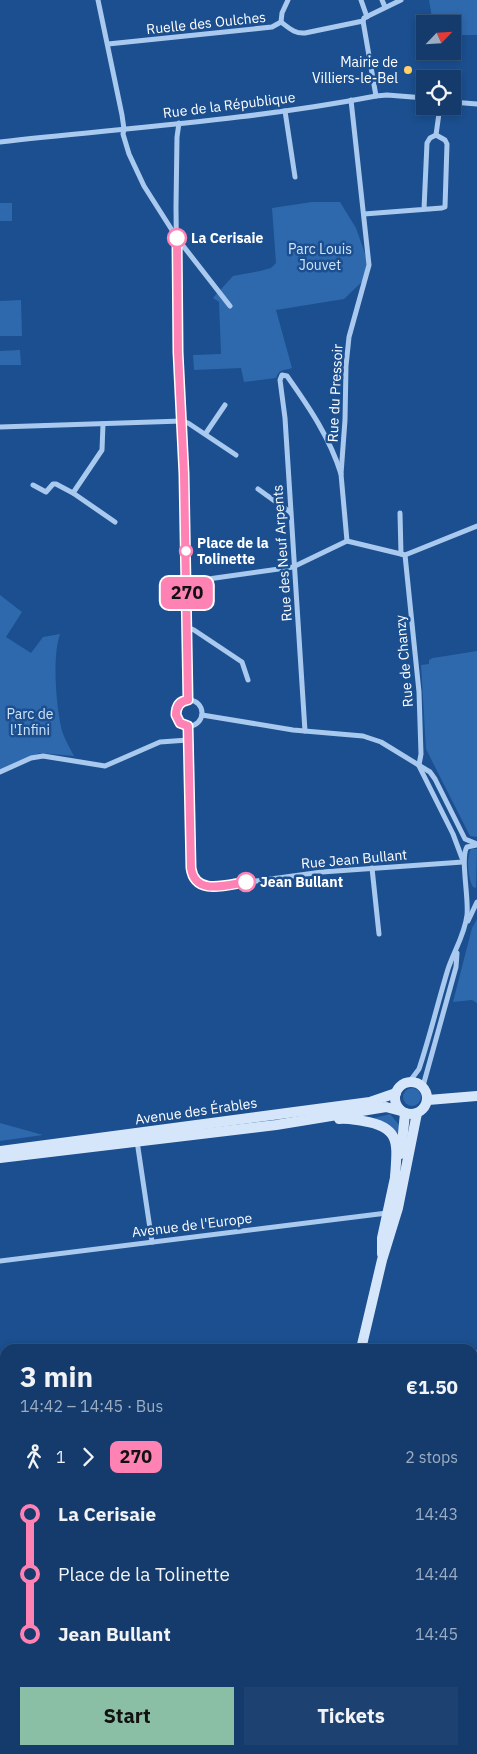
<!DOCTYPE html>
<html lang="en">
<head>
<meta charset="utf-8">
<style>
  :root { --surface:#143b6b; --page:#1d4271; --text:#f1f3f6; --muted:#9dadc1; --line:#33557e; --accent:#8abfa5 }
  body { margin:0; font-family:"IBM Plex Sans",sans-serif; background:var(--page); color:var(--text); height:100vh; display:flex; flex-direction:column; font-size:19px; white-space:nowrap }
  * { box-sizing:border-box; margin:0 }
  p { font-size:16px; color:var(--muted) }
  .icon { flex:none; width:28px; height:28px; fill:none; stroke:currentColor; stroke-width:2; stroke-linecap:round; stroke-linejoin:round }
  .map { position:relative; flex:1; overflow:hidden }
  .sheet { position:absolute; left:0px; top:1344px; width:478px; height:411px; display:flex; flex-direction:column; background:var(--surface); border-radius:15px 15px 0 0; box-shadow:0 2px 8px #0003,0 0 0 1px var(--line) }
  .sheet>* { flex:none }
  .badge { padding:0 10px; border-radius:8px; font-size:18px; line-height:32px }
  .needle { width:32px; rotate:65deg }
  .tools { position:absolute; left:416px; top:15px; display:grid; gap:10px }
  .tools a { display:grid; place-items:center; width:45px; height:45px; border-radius:0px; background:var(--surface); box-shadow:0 2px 8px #0003,0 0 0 1px var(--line); font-size:25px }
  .map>.badge { position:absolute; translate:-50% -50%; box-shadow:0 0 0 2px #fff }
  .legs { display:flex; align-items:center; gap:8px; height:55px; padding:0 20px; font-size:16px }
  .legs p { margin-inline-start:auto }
  .overview { display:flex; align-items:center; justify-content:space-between; height:85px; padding:0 20px }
  h1 { font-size:28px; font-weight:800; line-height:38px }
  .action { display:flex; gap:10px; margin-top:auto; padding:10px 20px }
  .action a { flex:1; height:58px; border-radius:0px; background:var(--accent); color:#111; font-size:20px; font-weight:800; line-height:58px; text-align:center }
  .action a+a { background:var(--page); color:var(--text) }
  ul { padding:0 20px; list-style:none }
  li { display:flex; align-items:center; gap:18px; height:60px; font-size:19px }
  li i { display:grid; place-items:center; width:8px; height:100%; margin:0 6px; background:currentColor }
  li i::after { content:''; width:12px; height:12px; margin:-6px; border:4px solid; border-radius:50%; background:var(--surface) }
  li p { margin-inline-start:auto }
  li:first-child i { background:linear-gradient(#0000 50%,currentColor 0) }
  li:last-child i { background:linear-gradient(currentColor 50%,#0000 0) }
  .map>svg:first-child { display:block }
  .green { fill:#2e69ad }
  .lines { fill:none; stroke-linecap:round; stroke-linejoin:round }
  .street { stroke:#a9c9ee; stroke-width:5 }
  .secondary { stroke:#d6e6fa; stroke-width:10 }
  .line-1-casing { stroke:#fff; stroke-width:11 }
  .line-1 { stroke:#ff82b4; stroke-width:8 }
  .poi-dot { fill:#ffd166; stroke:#1b4f8f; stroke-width:2 }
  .stop-1-dot { fill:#fff; stroke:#ff82b4; stroke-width:2.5 }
  .labels { text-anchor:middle; stroke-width:5; stroke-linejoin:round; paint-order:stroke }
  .street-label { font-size:14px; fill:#fff; stroke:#1b4f8f }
  .poi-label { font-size:14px; fill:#fff; stroke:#1b4f8f; text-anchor:end }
  .stop-label { font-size:14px; font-weight:bold; fill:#fff; stroke:#1b4f8f; text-anchor:start }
  .park-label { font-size:14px; fill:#cfe3fa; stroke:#1b4f8f }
</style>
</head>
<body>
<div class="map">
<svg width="477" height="1754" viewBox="0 0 477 1754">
  <rect width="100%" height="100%" fill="#1b4f8f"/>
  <!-- green -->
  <g class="green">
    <path d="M429 0H477V35H453L452 24H433Z"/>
    <path d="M312 202H340L356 228 369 265 367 277 344 299 276 310 292 368C284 371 280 368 276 378L244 382 241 368 194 370 193 355 221 354 219 302 213 298 233 276 260 271 271 268 276 263 272 208Z"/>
    <rect x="0" y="203" width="12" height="18"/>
    <path d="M21 300 22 336H0V301Z"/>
    <path d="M20 350 21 365H0V351Z"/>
    <path d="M0 595 22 612 6 637 31 653 43 637 60 634C52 657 56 707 62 731 65 740 70 748 74 756L40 753 25 758 0 770Z"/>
    <path d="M477 651V837L470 836 426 749 421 665 429 664V660L433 658Z"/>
    <path d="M471 849H477L476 888 473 887C468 879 466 858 471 849Z"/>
    <path d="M477 919V1003L472 1000 453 1002 472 928Z"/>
    <circle cx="412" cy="1097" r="9"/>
    <path d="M390 1114 400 1126V1140C394 1128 387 1122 374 1118Z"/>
    <path d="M0 1123 43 1135 0 1141Z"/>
    <path d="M0 1456 5 1458V1528H0Z"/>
  </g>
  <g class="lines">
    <!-- street -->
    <g class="street">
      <path d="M98 0 122 115 124 129 123 134 129 154 144 186 177 238 230 306"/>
      <path d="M361 0 367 17"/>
      <path d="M382 0 385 7"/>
      <path d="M363 21 376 96"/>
      <path d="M281 22C289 28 295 34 305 33L363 21 364 18 401 0"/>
      <path d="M108 44 272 27 281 22 282 13 288 0"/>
      <path d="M452 102 477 104"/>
      <path d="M285 111 295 177"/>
      <path d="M179 123 177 137 176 207 177 304 187 585 188 699"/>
      <path d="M436 135 440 106"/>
      <path d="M0 142C125 128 252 120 376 96L387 95 425 98"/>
      <path d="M364 214 442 208 445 207 447 144 445 140 436 135 430 138 427 143 424 209"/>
      <path d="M103 424 102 450 73 493 115 522"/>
      <path d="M0 427 182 421 188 423 236 455"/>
      <path d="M206 433 225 405"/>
      <path d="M33 485 46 492 53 484H56L73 493"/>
      <path d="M258 489 290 512"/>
      <path d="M400 513 401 554"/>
      <path d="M347 541 341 474 345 420 346 366 349 337 369 265 351 100"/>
      <path d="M405 555 419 692 421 754 419 765"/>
      <path d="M187 581H194L293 567 347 541 405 555 477 526"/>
      <path d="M187 627 194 630 242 662 248 680"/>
      <circle cx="189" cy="713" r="13"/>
      <path d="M202 715 293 730 363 736 381 742 430 772 435 779 465 839 477 844"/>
      <path d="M188 726 191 868C193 881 200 887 213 887L322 872 463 862"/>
      <path d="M305 731 285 418 280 380 282 375 287 376C309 407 330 438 341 474"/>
      <path d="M419 766 453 834 462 858"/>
      <path d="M0 772 31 758 43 756 105 766 160 742 188 740"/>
      <path d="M372 868 379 934"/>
      <path d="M468 921 477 902"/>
      <path d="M410 1081 419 1069C430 1036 438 1002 448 969 454 951 465 934 467 915 469 898 460 857 467 847L477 845"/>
      <path d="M423 1086 456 967 457 953"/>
      <path d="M137 1141 152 1242"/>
      <path d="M0 1261 387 1213"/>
      <path d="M472 1354 477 1353"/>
      <path d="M472 1650H477"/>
      <path d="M472 1734H477"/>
    </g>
    <!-- secondary -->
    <g class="secondary">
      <circle cx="411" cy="1098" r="16"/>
      <path d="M428 1100 477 1096"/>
      <path d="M339 1119C347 1118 355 1120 363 1121 402 1127 397 1145 395 1178"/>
      <path d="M0 1151 370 1102 396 1093"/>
      <path d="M401 1154 405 1113"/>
      <path d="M0 1158 276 1125 386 1107 401 1111"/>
      <path d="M382 1254V1238L396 1173"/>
      <path d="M361 1349 382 1260 398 1208 417 1113"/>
      <path d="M375 1750V1754"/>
    </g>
  </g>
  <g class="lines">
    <!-- line-1 casing -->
    <g class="line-1-casing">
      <path id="line-1" d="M177 238 178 352 184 474 188 700C180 701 176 706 176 715L180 723 188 726 191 868C195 896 226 885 246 882"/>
    </g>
    <!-- line-1 -->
    <use href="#line-1" class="line-1"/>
  </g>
  <!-- markers -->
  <circle class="poi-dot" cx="408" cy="70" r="5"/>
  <g class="stop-1-dot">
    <circle cx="177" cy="238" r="9"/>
    <circle cx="186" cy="551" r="6"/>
    <circle cx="246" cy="882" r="9"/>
  </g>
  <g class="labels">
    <!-- street labels -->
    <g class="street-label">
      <text transform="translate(206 23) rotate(-6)" y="5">Ruelle des Oulches</text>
      <text transform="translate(229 105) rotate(-7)" y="5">Rue de la République</text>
      <text transform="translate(335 393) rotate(-87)" y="5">Rue du Pressoir</text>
      <text transform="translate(282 553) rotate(-94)" y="5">Rue des Neuf Arpents</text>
      <text transform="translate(404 661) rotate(-95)" y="5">Rue de Chanzy</text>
      <text transform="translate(354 859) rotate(-5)" y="5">Rue Jean Bullant</text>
      <text transform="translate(196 1111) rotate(-8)" y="5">Avenue des Érables</text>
      <text transform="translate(192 1225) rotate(-7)" y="5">Avenue de l'Europe</text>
    </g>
    <!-- poi labels -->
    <g class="poi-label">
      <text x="398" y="67">Mairie de<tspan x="398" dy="16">Villiers-le-Bel</tspan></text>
    </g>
    <!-- stop labels -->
    <g class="stop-label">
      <text x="191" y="243">La Cerisaie</text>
      <text x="197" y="548">Place de la<tspan x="197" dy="16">Tolinette</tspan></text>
      <text x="260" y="887">Jean Bullant</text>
    </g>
    <!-- park labels -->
    <g class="park-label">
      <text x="320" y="254">Parc Louis<tspan x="320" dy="16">Jouvet</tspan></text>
      <text x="30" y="719">Parc de<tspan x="30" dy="16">l'Infini</tspan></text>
    </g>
  </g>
</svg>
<div class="tools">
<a><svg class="needle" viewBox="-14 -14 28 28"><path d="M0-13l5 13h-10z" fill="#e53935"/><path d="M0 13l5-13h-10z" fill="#9dadc1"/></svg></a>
<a><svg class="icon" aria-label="locate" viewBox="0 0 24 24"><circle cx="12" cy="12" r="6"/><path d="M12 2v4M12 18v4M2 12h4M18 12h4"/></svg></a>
</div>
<b class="badge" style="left:187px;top:593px;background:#ff82b4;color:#111">270</b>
<section class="sheet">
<div class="overview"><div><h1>3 min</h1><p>14:42 – 14:45 · Bus</p></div><b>€1.50</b></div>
<div class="legs"><svg class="icon" aria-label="walk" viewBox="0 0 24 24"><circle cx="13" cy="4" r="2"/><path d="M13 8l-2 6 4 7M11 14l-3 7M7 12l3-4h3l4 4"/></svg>1<svg class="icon" aria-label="forward" viewBox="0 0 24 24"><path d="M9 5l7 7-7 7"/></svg><b class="badge" style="background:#ff82b4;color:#111">270</b><p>2 stops</p></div>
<ul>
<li><i style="color:#ff82b4"></i><b>La Cerisaie</b><p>14:43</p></li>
<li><i style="color:#ff82b4"></i><span>Place de la Tolinette</span><p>14:44</p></li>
<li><i style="color:#ff82b4"></i><b>Jean Bullant</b><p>14:45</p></li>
</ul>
<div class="action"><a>Start</a><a>Tickets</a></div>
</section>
</div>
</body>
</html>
